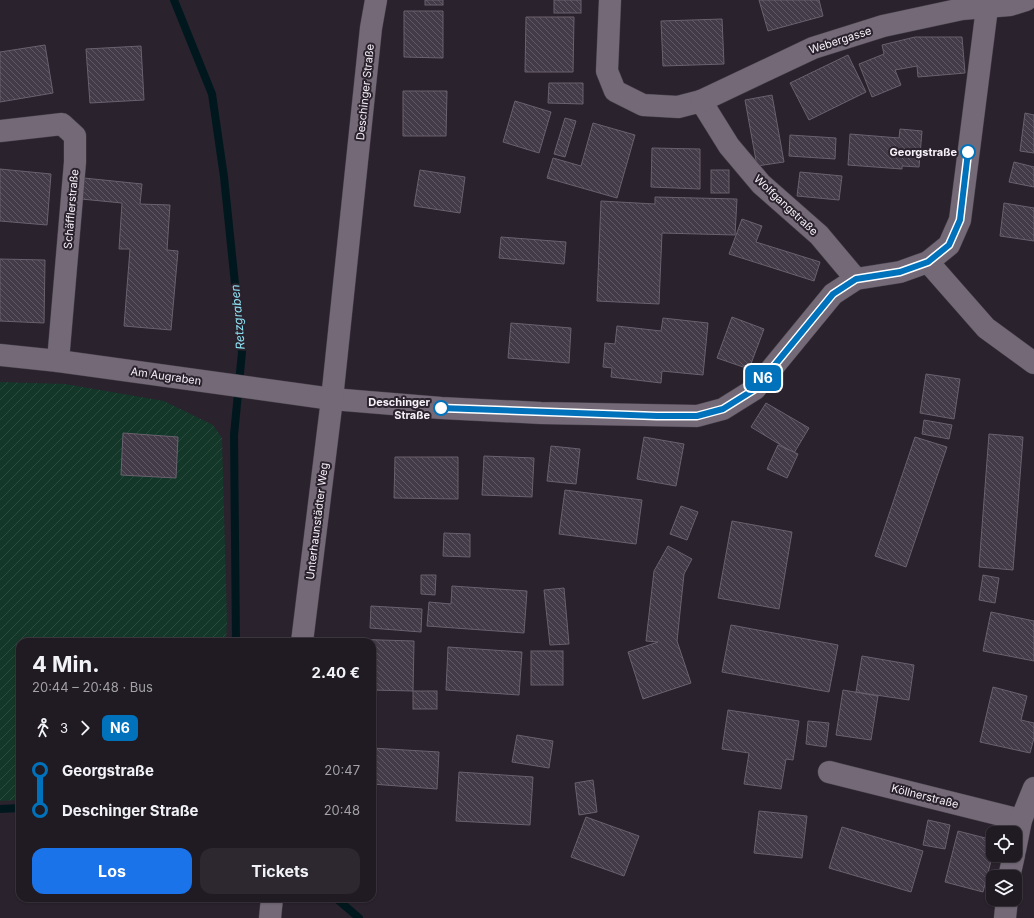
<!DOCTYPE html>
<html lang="de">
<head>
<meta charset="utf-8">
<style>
  :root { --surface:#201a22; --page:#2d272f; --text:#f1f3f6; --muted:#a2a1a5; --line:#3d3840; --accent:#1a73e8 }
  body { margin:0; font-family:Inter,sans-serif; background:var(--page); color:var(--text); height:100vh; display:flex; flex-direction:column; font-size:15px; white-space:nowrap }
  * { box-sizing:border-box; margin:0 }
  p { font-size:13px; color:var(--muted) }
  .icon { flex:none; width:22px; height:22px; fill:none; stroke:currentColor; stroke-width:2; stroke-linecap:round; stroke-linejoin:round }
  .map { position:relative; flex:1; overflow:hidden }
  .sheet { position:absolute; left:16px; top:638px; width:360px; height:264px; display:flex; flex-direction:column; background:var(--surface); border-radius:12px; box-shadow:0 1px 3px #0004,0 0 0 1px var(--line) }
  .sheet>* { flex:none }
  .badge { padding:0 8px; border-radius:6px; font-size:14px; line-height:26px }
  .tools { position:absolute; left:986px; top:826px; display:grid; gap:8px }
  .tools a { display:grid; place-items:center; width:36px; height:36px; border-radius:8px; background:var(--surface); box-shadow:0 1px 3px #0004,0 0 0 1px var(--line); font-size:20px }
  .map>.badge { position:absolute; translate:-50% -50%; box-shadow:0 0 0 2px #fff }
  .legs { display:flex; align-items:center; gap:6px; height:44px; padding:0 16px; font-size:13px }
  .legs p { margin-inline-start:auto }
  .overview { display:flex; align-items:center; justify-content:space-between; height:68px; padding:0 16px }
  h1 { font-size:22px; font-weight:700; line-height:30px }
  .primary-button { display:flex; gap:8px; margin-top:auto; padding:8px 16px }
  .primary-button a { flex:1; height:46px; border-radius:12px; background:var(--accent); color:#fff; font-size:16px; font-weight:700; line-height:46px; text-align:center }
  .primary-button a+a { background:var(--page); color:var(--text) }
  ul { padding:0 16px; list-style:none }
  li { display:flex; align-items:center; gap:14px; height:40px; font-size:15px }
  li i { display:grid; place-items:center; width:6px; height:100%; margin:0 5px; background:currentColor }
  li i::after { content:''; width:10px; height:10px; margin:-5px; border:3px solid; border-radius:50%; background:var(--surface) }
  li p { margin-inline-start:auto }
  li:first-child i { background:linear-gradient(#0000 50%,currentColor 0) }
  li:last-child i { background:linear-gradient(currentColor 50%,#0000 0) }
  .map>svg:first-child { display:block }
  .garden { fill:url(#garden-furrows) }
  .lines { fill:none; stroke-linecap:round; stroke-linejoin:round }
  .stream { stroke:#00181d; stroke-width:8 }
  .building { fill:url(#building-back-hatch); stroke:#6a616f }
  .minor-casing { stroke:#443e47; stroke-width:23 }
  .minor { stroke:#736977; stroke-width:22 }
  .line-1-casing { stroke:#fff; stroke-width:9 }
  .line-1 { stroke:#0072bc; stroke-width:6 }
  .stop-1-dot { fill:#fff; stroke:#0072bc; stroke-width:2 }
  .labels { text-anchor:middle; stroke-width:4; stroke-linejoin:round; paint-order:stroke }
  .street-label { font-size:11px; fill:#f7f1f9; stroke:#2a222d }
  .stop-label { font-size:11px; font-weight:bold; fill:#f7f1f9; stroke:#2a222d; text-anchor:end }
  .water-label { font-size:12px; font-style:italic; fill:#8de1f3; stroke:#2a222d }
</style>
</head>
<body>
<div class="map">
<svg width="1034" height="918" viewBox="0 0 1034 918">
  <defs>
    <pattern id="garden-furrows" width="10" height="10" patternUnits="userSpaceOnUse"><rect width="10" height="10" fill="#133728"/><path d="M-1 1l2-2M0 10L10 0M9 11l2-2" fill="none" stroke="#2a4b3d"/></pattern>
    <pattern id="building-back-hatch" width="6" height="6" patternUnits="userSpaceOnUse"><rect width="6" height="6" fill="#433b47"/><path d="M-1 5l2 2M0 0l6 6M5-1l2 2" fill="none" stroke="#5f5862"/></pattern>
  </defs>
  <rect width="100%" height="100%" fill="#2a222d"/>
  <!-- garden -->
  <path class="garden" d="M0 382 65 384 164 401 213 425 222 438 227 622 226 642H20V800L0 801Z"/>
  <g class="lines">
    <!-- stream -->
    <g class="stream">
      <path d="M174 0 212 94 224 177 242 352 234 435 236 642"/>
      <path d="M0 809 20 808"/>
      <path d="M336 898 359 918"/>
    </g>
  </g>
  <!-- building -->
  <g class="building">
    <rect x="425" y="0" width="18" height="5"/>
    <rect x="554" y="0" width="27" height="13"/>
    <path d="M759 0H819L823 16 768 31Z"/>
    <path d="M404 11H443V58L404 57Z"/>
    <path d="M526 17H574L573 72H525Z"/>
    <path d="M722 19 724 64 663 66 661 21Z"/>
    <path d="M915 37H962L965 73 918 77 917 66 895 70 901 85 872 97 859 64 884 54 882 45Z"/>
    <path d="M45 45 53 93 0 102V52Z"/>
    <path d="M141 46 144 100 90 103 86 49Z"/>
    <path d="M848 55 866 92 809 120 790 83Z"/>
    <path d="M549 83H583V104L548 103Z"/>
    <path d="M403 91H447L446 136H403Z"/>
    <path d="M772 95 784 162 757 166 745 100Z"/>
    <path d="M515 101 551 112 539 153 503 142Z"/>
    <path d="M1025 113 1034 115V153L1020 151Z"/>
    <path d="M565 118 576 121 565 157 554 154Z"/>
    <path d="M593 123 635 135 617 198 547 178 553 158 581 166Z"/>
    <path d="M900 129 922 131 919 167 902 166V169L848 165 850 134 899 138Z"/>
    <path d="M790 135 836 138 835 159 789 156Z"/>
    <path d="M652 148 700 149V189L651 187Z"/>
    <path d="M1014 162 1034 167V187L1009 182Z"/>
    <path d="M0 169 51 174 47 225 0 221Z"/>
    <path d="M420 170 465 177 460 213 414 206Z"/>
    <rect x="711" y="170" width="18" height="23"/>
    <path d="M800 172 842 176 839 200 797 196Z"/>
    <path d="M84 178 142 184 140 204 170 205 167 250 178 251 171 330 124 326 130 249H119L122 203 81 199Z"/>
    <path d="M655 197 737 199 735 235 662 233 659 304 597 301 601 201 655 204Z"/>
    <path d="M1004 203 1034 208V241L1000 236Z"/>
    <path d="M742 219 762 226 756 242 820 262 814 281 729 254Z"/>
    <path d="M501 237 566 242 564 264 499 258Z"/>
    <path d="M0 259 45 260 44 323 0 321Z"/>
    <path d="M732 317 764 329 749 369 717 358Z"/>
    <path d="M663 318 708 323 703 375 662 371 661 383 611 377 612 368 603 367 605 343 615 344 617 326 661 331Z"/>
    <path d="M511 323 571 328 569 363 508 358Z"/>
    <path d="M926 374 960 379 954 419 920 413Z"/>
    <path d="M766 403 809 428 794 453 751 427Z"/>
    <path d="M924 420 952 425 949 439 922 434Z"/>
    <path d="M123 433 178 437 176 478 121 475Z"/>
    <path d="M989 434 1023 437 1013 570 979 567Z"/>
    <path d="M644 437 684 444 676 486 637 479Z"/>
    <path d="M915 437 947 447 906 567 875 556Z"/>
    <path d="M778 445 798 454 787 478 767 469Z"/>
    <path d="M551 446 580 449 576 484 547 481Z"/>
    <path d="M484 456 534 458 532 497 482 495Z"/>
    <path d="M395 457H458V499L394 498Z"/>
    <path d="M565 490 642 500 636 544 559 534Z"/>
    <path d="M681 506 698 512 687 540 670 534Z"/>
    <path d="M732 521 792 532 779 609 718 598Z"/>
    <path d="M444 533 470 534V557L443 556Z"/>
    <path d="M668 546 692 559 684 574 677 641 691 683 643 699 628 652 658 642 646 641 654 571Z"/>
    <path d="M421 575H436L435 595 421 594Z"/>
    <path d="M983 575 999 578 995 603 979 600Z"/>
    <path d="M452 586 527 591 524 633 427 626 429 602 451 604Z"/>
    <path d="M564 588 569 644 550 645 544 590Z"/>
    <path d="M371 606 422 609 421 632 370 628Z"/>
    <path d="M991 612 1034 621V661L983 651Z"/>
    <path d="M731 625 838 645 829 692 722 672Z"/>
    <path d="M348 639 414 641 413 691 372 690V642H348Z"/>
    <path d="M448 647 522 652 519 695 446 690Z"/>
    <rect x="531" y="651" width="32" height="34"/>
    <path d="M862 656 914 665 909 700 856 692Z"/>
    <path d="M993 687 1027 696 1021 720 1034 723V738L1030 753 980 742Z"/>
    <path d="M843 690 878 696 871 740 836 735Z"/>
    <rect x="413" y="691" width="24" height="18"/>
    <path d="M728 710 799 721 793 760 786 759 781 789 744 784 749 753 722 749Z"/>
    <path d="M808 721 829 723 826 747 806 744Z"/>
    <path d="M517 735 553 741 549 768 512 762Z"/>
    <path d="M372 748 439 752 437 789 372 784Z"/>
    <path d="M459 772 533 777 530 825 456 821Z"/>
    <path d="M593 780 597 812 579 815 575 783Z"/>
    <path d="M759 811 807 816 802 858 754 853Z"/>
    <path d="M586 817 639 836 624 876 571 857Z"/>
    <path d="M928 820 950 825 945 849 923 845Z"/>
    <path d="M842 827 923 851 911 892 829 868Z"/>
    <path d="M958 831 993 840V853L983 892 945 882Z"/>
  </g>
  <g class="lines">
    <!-- minor casing -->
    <g class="minor-casing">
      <g id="minor">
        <path d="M610 0 607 71 615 91 643 105 678 107 701 101 729 146 761 184 819 235 856 279"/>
        <path d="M701 101 813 48 883 26 962 9 1010 5 1026 0"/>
        <path d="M0 131 62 124 75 136V162L58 361"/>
        <path d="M928 262 986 328 1034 363"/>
        <path d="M0 355 58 361 332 399 441 408 541 413 697 416 723 409 755 389 833 294 856 279 900 272 928 262 949 245 960 220 988 0"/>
        <path d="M302 642 332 399 371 28 376 0"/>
        <path d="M829 772 1021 820"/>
        <path d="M1015 850 1021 820 1034 788"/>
        <path d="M1009 877 1014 855"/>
        <path d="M270 918 272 898"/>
        <path d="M1005 918 1007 899"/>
      </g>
    </g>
    <!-- minor -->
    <use href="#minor" class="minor"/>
  </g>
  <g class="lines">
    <!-- line-1 casing -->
    <g class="line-1-casing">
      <path id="line-1" d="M441 408 657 416H697L723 409 755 389 833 294 856 279 900 272 928 262 949 245 960 220 968 152"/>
    </g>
    <!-- line-1 -->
    <use href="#line-1" class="line-1"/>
  </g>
  <!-- markers -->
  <g class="stop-1-dot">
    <circle cx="968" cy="152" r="7"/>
    <circle cx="441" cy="408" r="7"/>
  </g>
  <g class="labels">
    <!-- street labels -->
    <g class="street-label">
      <text transform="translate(840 40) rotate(-18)" y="4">Webergasse</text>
      <text transform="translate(365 92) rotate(-84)" y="4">Deschinger Straße</text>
      <text transform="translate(786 205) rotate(43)" y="4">Wolfgangstraße</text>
      <text transform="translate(71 209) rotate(-85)" y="4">Schäfflerstraße</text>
      <text transform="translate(166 376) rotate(8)" y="4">Am Augraben</text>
      <text transform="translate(317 521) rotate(-83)" y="4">Unterhaunstädter Weg</text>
      <text transform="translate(925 796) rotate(14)" y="4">Köllnerstraße</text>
    </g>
    <!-- stop labels -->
    <g class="stop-label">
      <text x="957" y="156">Georgstraße</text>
      <text x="430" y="406">Deschinger<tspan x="430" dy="13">Straße</tspan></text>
    </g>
    <!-- water labels -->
    <g class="water-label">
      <text transform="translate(238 317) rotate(-95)" y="4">Retzgraben</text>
    </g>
  </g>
</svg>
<div class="tools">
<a><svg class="icon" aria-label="locate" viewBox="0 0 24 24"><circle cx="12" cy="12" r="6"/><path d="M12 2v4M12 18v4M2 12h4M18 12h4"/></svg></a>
<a><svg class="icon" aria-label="layers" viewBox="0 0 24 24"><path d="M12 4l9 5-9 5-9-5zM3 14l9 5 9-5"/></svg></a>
</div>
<b class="badge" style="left:763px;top:378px;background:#0072bc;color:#fff">N6</b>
<section class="sheet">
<div class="overview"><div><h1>4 Min.</h1><p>20:44 – 20:48 · Bus</p></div><b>2.40 €</b></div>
<div class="legs"><svg class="icon" aria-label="walk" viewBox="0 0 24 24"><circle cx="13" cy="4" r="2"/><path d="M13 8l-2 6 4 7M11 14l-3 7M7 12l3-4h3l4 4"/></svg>3<svg class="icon" aria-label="forward" viewBox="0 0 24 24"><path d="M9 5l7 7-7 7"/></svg><b class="badge" style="background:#0072bc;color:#fff">N6</b></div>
<ul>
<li><i style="color:#0072bc"></i><b>Georgstraße</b><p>20:47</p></li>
<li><i style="color:#0072bc"></i><b>Deschinger Straße</b><p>20:48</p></li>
</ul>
<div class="primary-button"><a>Los</a><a>Tickets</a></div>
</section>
</div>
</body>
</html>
